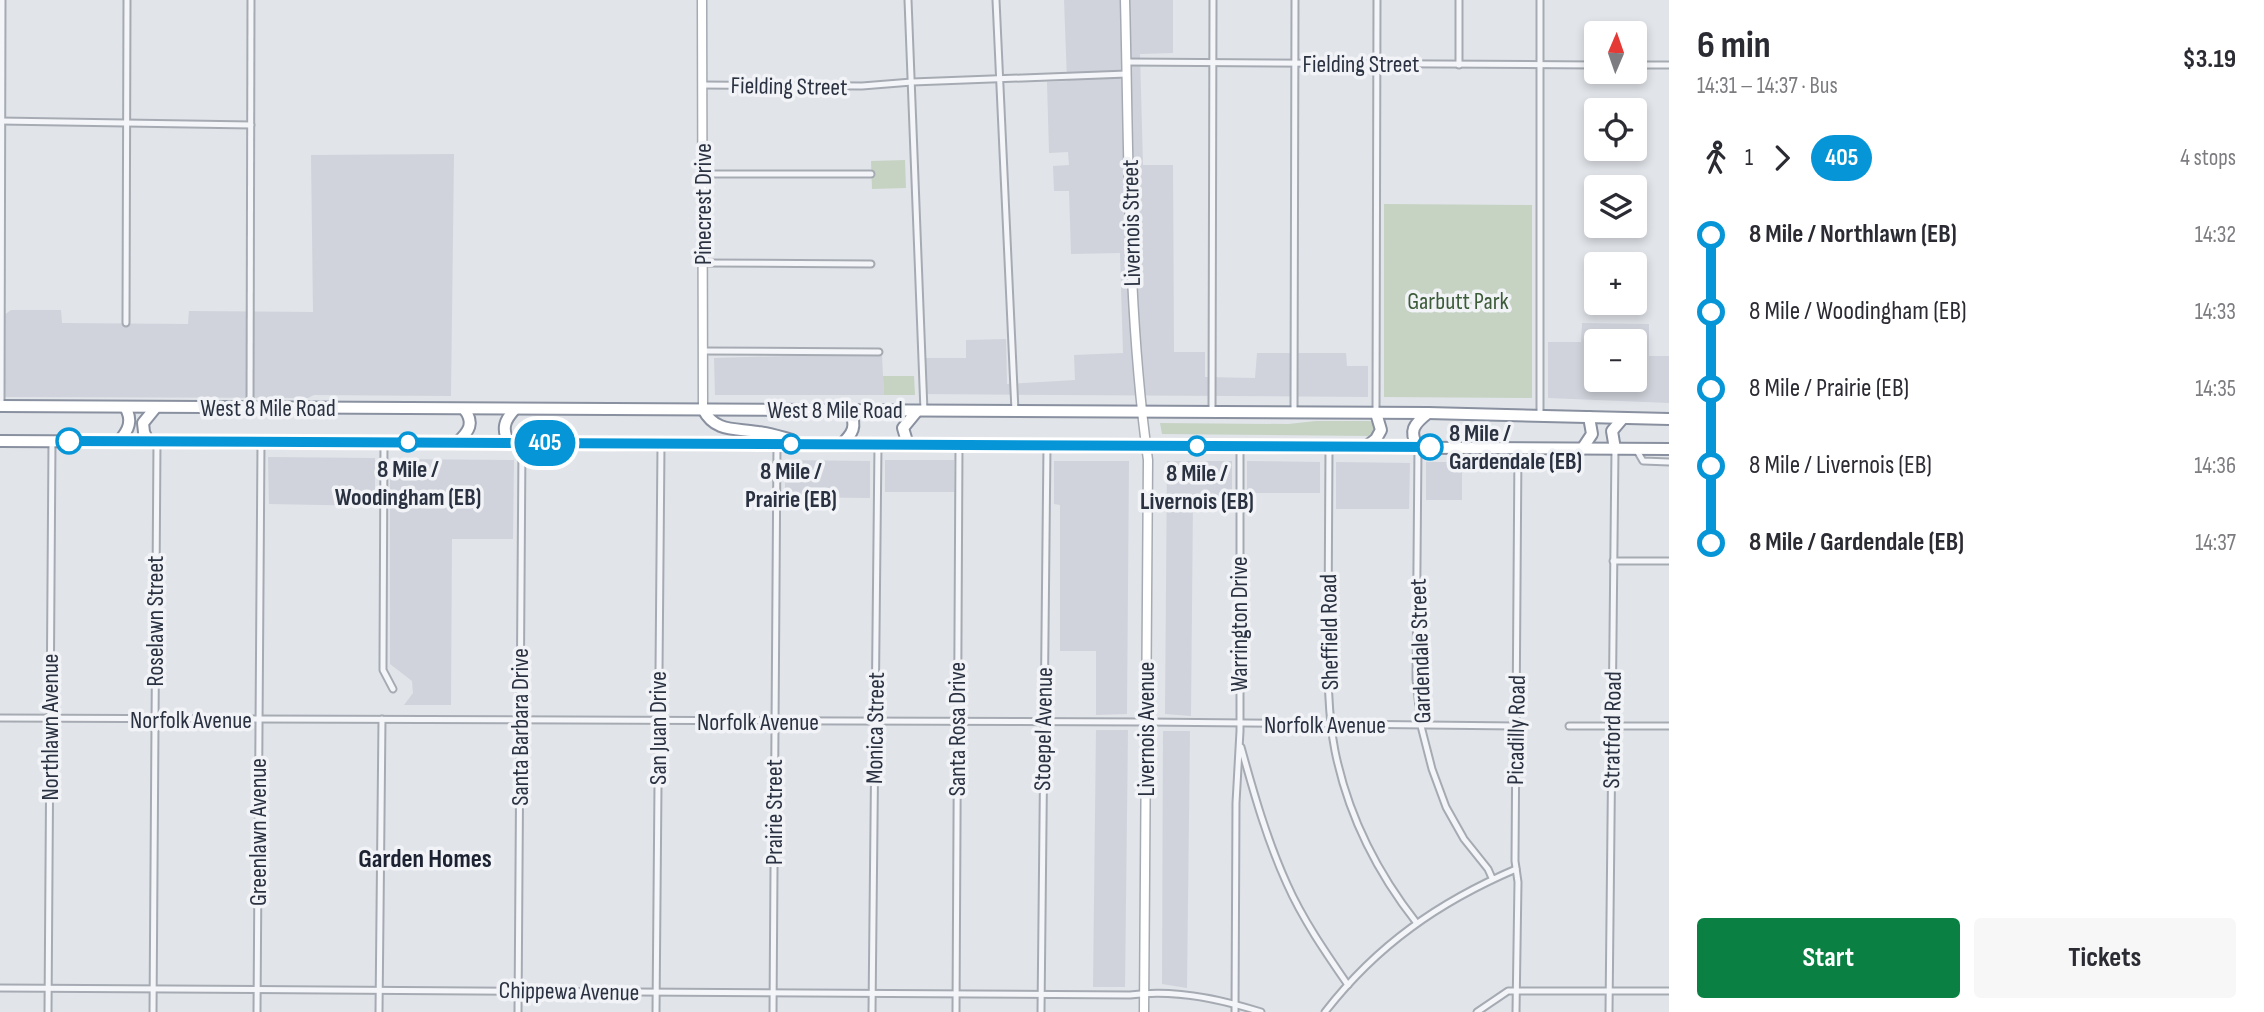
<!DOCTYPE html>
<html lang="en">
<head>
<meta charset="utf-8">
<style>
  :root { --surface:#fff; --page:#f7f7f7; --text:#2b2b33; --muted:#7c7c81; --accent:#0b8043 }
  body { margin:0; font-family:"Sofia Sans Condensed",sans-serif; background:var(--page); color:var(--text); height:100vh; display:flex; flex-direction:column; font-size:26px; white-space:nowrap }
  * { box-sizing:border-box; margin:0 }
  p { font-size:23px; color:var(--muted) }
  .icon { flex:none; width:38px; height:38px; fill:none; stroke:currentColor; stroke-width:2; stroke-linecap:round; stroke-linejoin:round }
  .map { position:relative; flex:1; overflow:hidden }
  .panel { display:flex; flex-direction:column; background:var(--surface); width:595px }
  .panel>* { flex:none }
  .badge { padding:0 14px; border-radius:23px; font-size:24px; line-height:46px }
  .needle { width:46px; rotate:2deg }
  .buttons { position:absolute; left:1584px; top:21px; display:grid; gap:14px }
  .buttons a { display:grid; place-items:center; width:63px; height:63px; border-radius:7px; background:var(--surface); box-shadow:0 4px 10px #0003; font-size:35px }
  .map>.badge { position:absolute; translate:-50% -50%; box-shadow:0 0 0 4px #fff }
  .legs { display:flex; align-items:center; gap:10px; height:77px; padding:0 28px; font-size:23px }
  .legs p { margin-inline-start:auto }
  .summary { display:flex; align-items:center; justify-content:space-between; height:119px; padding:0 28px }
  h1 { font-size:38px; font-weight:700; line-height:52px }
  .primary-button { display:flex; gap:14px; margin-top:auto; padding:14px 28px }
  .primary-button a { flex:1; height:80px; border-radius:7px; background:var(--accent); color:#fff; font-size:28px; font-weight:700; line-height:80px; text-align:center }
  .primary-button a+a { background:var(--page); color:var(--text) }
  ul { padding:0 28px; list-style:none }
  li { display:flex; align-items:center; gap:24px; height:77px; font-size:26px }
  li i { display:grid; place-items:center; width:10px; height:100%; margin:0 9px; background:currentColor }
  li i::after { content:''; width:18px; height:18px; margin:-9px; border:5px solid; border-radius:50%; background:var(--surface) }
  li p { margin-inline-start:auto }
  li:first-child i { background:linear-gradient(#0000 50%,currentColor 0) }
  li:last-child i { background:linear-gradient(currentColor 50%,#0000 0) }
  main { display:flex; flex:1; min-height:0 }
  .map>svg:first-child { display:block }
  .built { fill:#d0d3db; fill-rule:evenodd }
  .green { fill:#c6d3c3 }
  .lines { fill:none; stroke-linecap:round; stroke-linejoin:round }
  .street-casing { stroke:#a6abb3; stroke-width:9 }
  .secondary-casing { stroke:#a6abb3; stroke-width:11 }
  .highway-casing { stroke:#89909f; stroke-width:14 }
  .street { stroke:#f4f5f8; stroke-width:5 }
  .secondary { stroke:#fff; stroke-width:8 }
  .highway { stroke:#fff; stroke-width:10 }
  .line-1-casing { stroke:#fff; stroke-width:16 }
  .line-1 { stroke:#0696d7; stroke-width:10 }
  .stop-1-dot { fill:#fff; stroke:#0696d7; stroke-width:3.5 }
  .labels { text-anchor:middle; stroke-width:7; stroke-linejoin:round; paint-order:stroke }
  .street-label { font-size:24px; fill:#2a3140; stroke:#f1f3f7 }
  .park-label { font-size:24px; fill:#3c5b38; stroke:#f1f3f7 }
  .stop-label { font-size:24px; font-weight:bold; fill:#2a3140; stroke:#f1f3f7 }
  .neighbourhood-label { font-size:26px; font-weight:bold; fill:#1c2231; stroke:#f1f3f7 }
</style>
</head>
<body>
<main>
<div class="map">
<svg width="1669" height="1012" viewBox="0 0 1669 1012">
  <rect width="100%" height="100%" fill="#e1e4e9"/>
  <!-- built -->
  <g class="built">
    <path d="M1064 0H1173V53L1140 54 1143 165H1173L1174 352H1205V377L1255 378 1257 353H1346L1347 366H1368V397L920 394 919 358H966V340L1006 339 1007 384 1075 380 1074 355 1123 353 1120 253 1071 254 1069 191H1054L1053 166 1069 165 1068 152 1049 153 1047 82 1067 81Z"/>
    <path d="M454 154 451 396 314 395 308 398 0 397V318L11 310H61L62 323 188 324 189 311 313 312 311 155Z"/>
    <path d="M1582 323 1649 324V356H1669V403L1548 398V342H1581ZM1596 341H1634V380H1596Z"/>
    <path d="M786 356H882L884 395H715L714 358Z"/>
    <path d="M268 457 375 458V506L269 504Z"/>
    <path d="M390 459 514 460 513 539H452L451 705H404L413 693 412 681 390 664Z"/>
    <path d="M785 460 870 461V498L785 497Z"/>
    <rect x="885" y="460" width="69" height="32"/>
    <path d="M1054 461H1129L1127 714 1096 715V651H1060V505L1054 504Z"/>
    <path d="M1167 461H1232V499H1193L1191 716 1165 714Z"/>
    <path d="M1247 461 1320 462V493H1247Z"/>
    <path d="M1336 462 1410 463 1409 509H1336Z"/>
    <rect x="1426" y="462" width="36" height="38"/>
    <path d="M1096 730H1128L1125 987H1093Z"/>
    <path d="M1163 731H1190L1187 988 1162 984Z"/>
  </g>
  <!-- green -->
  <g class="green">
    <path d="M905 160 906 188 872 189 871 161Z"/>
    <path d="M1384 204 1532 205V398L1384 397Z"/>
    <path d="M883 376H914L915 395H884Z"/>
    <path d="M1316 421H1369L1374 422 1376 428 1374 432 1368 436 1162 434 1160 423 1288 424Z"/>
  </g>
  <g class="lines">
    <!-- street casing -->
    <g class="street-casing">
      <g id="street">
        <path d="M908 0 924 411"/>
        <path d="M996 0 1015 411"/>
        <path d="M1459 0V65"/>
        <path d="M1127 62 1596 65"/>
        <path d="M1634 65H1669"/>
        <path d="M702 85 862 86 912 82 1127 74"/>
        <path d="M0 121 251 125"/>
        <path d="M703 174H871"/>
        <path d="M703 263 871 264"/>
        <path d="M126 323 127 0"/>
        <path d="M703 351 879 352"/>
        <path d="M1 406 2 0"/>
        <path d="M250 407 251 0"/>
        <path d="M1212 412 1213 0"/>
        <path d="M1294 413 1295 0"/>
        <path d="M1376 413 1377 0"/>
        <path d="M1540 415V0"/>
        <path d="M384 442 383 663V670L393 689"/>
        <path d="M1418 447 1416 679 1421 726 1432 769 1446 807 1464 839 1488 869 1492 878"/>
        <path d="M1329 449C1329 507 1328 566 1328 624 1328 666 1327 710 1335 751 1348 815 1376 871 1416 922"/>
        <path d="M1636 449 1643 461 1669 462"/>
        <path d="M1613 561H1669"/>
        <path d="M0 718 1146 722 1516 726"/>
        <path d="M1569 726H1669"/>
        <path d="M1241 747C1254 794 1267 840 1287 884 1303 920 1326 953 1348 985"/>
        <path d="M0 988 1130 995C1172 989 1221 999 1261 1012"/>
        <path d="M48 1012 52 441"/>
        <path d="M153 1012 157 441"/>
        <path d="M257 1012 261 442"/>
        <path d="M379 1012 382 719"/>
        <path d="M518 1012 522 445"/>
        <path d="M656 1012 661 445"/>
        <path d="M773 1012 777 445"/>
        <path d="M872 1012 878 445"/>
        <path d="M956 1012 959 446"/>
        <path d="M1041 1012 1047 446"/>
        <path d="M1235 1012 1236 803 1240 731V446"/>
        <path d="M1325 1012C1377 945 1439 902 1516 869"/>
        <path d="M1477 1012 1508 991H1669"/>
        <path d="M1516 1012 1518 882 1515 861 1518 448"/>
        <path d="M1609 1012 1615 449"/>
      </g>
    </g>
    <!-- secondary casing -->
    <g class="secondary-casing">
      <g id="secondary">
        <path d="M702 0 703 409"/>
        <path d="M1125 0C1129 154 1127 308 1148 460L1144 1012"/>
      </g>
    </g>
    <!-- highway casing -->
    <g class="highway-casing">
      <g id="highway">
        <path d="M0 406 1428 413 1669 419"/>
        <path d="M703 409C715 433 736 428 758 432 770 433 781 437 792 440"/>
        <path d="M0 441 1669 449"/>
        <path d="M119 441C129 430 133 420 125 407"/>
        <path d="M148 441 144 432 143 423 156 407"/>
        <path d="M458 442C469 431 475 423 464 409"/>
        <path d="M509 443C501 428 505 420 515 409"/>
        <path d="M841 445C853 433 857 427 850 411"/>
        <path d="M908 445 903 428 917 411"/>
        <path d="M1366 447 1376 439 1381 430 1376 413"/>
        <path d="M1418 447C1408 431 1414 424 1428 413"/>
        <path d="M1582 449 1592 434 1589 417"/>
        <path d="M1615 449 1612 431 1623 418"/>
      </g>
    </g>
    <!-- street -->
    <use href="#street" class="street"/>
    <!-- secondary -->
    <use href="#secondary" class="secondary"/>
    <!-- highway -->
    <use href="#highway" class="highway"/>
  </g>
  <g class="lines">
    <!-- line-1 casing -->
    <g class="line-1-casing">
      <path id="line-1" d="M69 441 1430 447"/>
    </g>
    <!-- line-1 -->
    <use href="#line-1" class="line-1"/>
  </g>
  <!-- markers -->
  <g class="stop-1-dot">
    <circle cx="69" cy="441" r="12"/>
    <circle cx="408" cy="442" r="9"/>
    <circle cx="791" cy="444" r="9"/>
    <circle cx="1197" cy="446" r="9"/>
    <circle cx="1430" cy="447" r="12"/>
  </g>
  <g class="labels">
    <!-- street labels -->
    <g class="street-label">
      <text x="1361" y="72">Fielding Street</text>
      <text transform="translate(789 86) rotate(1)" y="8">Fielding Street</text>
      <text transform="translate(703 204) rotate(-90)" y="8">Pinecrest Drive</text>
      <text transform="translate(1131 223) rotate(-91)" y="8">Livernois Street</text>
      <text x="268" y="416">West 8 Mile Road</text>
      <text x="835" y="418">West 8 Mile Road</text>
      <text transform="translate(155 621) rotate(-90)" y="8">Roselawn Street</text>
      <text transform="translate(1239 624) rotate(-90)" y="8">Warrington Drive</text>
      <text transform="translate(1329 632) rotate(-91)" y="8">Sheffield Road</text>
      <text transform="translate(1420 651) rotate(-92)" y="8">Gardendale Street</text>
      <text x="191" y="728">Norfolk Avenue</text>
      <text x="758" y="730">Norfolk Avenue</text>
      <text x="1325" y="733">Norfolk Avenue</text>
      <text transform="translate(50 727) rotate(-90)" y="8">Northlawn Avenue</text>
      <text transform="translate(520 727) rotate(-90)" y="8">Santa Barbara Drive</text>
      <text transform="translate(658 728) rotate(-90)" y="8">San Juan Drive</text>
      <text transform="translate(875 728) rotate(-89)" y="8">Monica Street</text>
      <text transform="translate(957 729) rotate(-90)" y="8">Santa Rosa Drive</text>
      <text transform="translate(1043 729) rotate(-89)" y="8">Stoepel Avenue</text>
      <text transform="translate(1146 729) rotate(-90)" y="8">Livernois Avenue</text>
      <text transform="translate(1516 730) rotate(-89)" y="8">Picadilly Road</text>
      <text transform="translate(1612 730) rotate(-89)" y="8">Stratford Road</text>
      <text transform="translate(774 812) rotate(-90)" y="8">Prairie Street</text>
      <text transform="translate(258 832) rotate(-90)" y="8">Greenlawn Avenue</text>
      <text transform="translate(569 991) rotate(1)" y="8">Chippewa Avenue</text>
    </g>
    <!-- park labels -->
    <g class="park-label">
      <text x="1458" y="309">Garbutt Park</text>
    </g>
    <!-- stop labels -->
    <g class="stop-label">
      <text x="1449" y="441" text-anchor="start">8 Mile /<tspan x="1449" dy="28">Gardendale (EB)</tspan></text>
      <text x="408" y="477">8 Mile /<tspan x="408" dy="28">Woodingham (EB)</tspan></text>
      <text x="791" y="479">8 Mile /<tspan x="791" dy="28">Prairie (EB)</tspan></text>
      <text x="1197" y="481">8 Mile /<tspan x="1197" dy="28">Livernois (EB)</tspan></text>
    </g>
    <!-- neighbourhood labels -->
    <g class="neighbourhood-label">
      <text x="425" y="867">Garden Homes</text>
    </g>
  </g>
</svg>
<div class="buttons">
<a><svg class="needle" viewBox="-14 -14 28 28"><path d="M0-13l5 13h-10z" fill="#e53935"/><path d="M0 13l5-13h-10z" fill="#7c7c81"/></svg></a>
<a><svg class="icon" aria-label="locate" viewBox="0 0 24 24"><circle cx="12" cy="12" r="6"/><path d="M12 2v4M12 18v4M2 12h4M18 12h4"/></svg></a>
<a><svg class="icon" aria-label="layers" viewBox="0 0 24 24"><path d="M12 4l9 5-9 5-9-5zM3 14l9 5 9-5"/></svg></a>
<a>+</a>
<a>−</a>
</div>
<b class="badge" style="left:545px;top:443px;background:#0696d7;color:#fff">405</b>
</div>
<section class="panel">
<div class="summary"><div><h1>6 min</h1><p>14:31 – 14:37 · Bus</p></div><b>$3.19</b></div>
<div class="legs"><svg class="icon" aria-label="walk" viewBox="0 0 24 24"><circle cx="13" cy="4" r="2"/><path d="M13 8l-2 6 4 7M11 14l-3 7M7 12l3-4h3l4 4"/></svg>1<svg class="icon" aria-label="forward" viewBox="0 0 24 24"><path d="M9 5l7 7-7 7"/></svg><b class="badge" style="background:#0696d7;color:#fff">405</b><p>4 stops</p></div>
<ul>
<li><i style="color:#0696d7"></i><b>8 Mile / Northlawn (EB)</b><p>14:32</p></li>
<li><i style="color:#0696d7"></i><span>8 Mile / Woodingham (EB)</span><p>14:33</p></li>
<li><i style="color:#0696d7"></i><span>8 Mile / Prairie (EB)</span><p>14:35</p></li>
<li><i style="color:#0696d7"></i><span>8 Mile / Livernois (EB)</span><p>14:36</p></li>
<li><i style="color:#0696d7"></i><b>8 Mile / Gardendale (EB)</b><p>14:37</p></li>
</ul>
<div class="primary-button"><a>Start</a><a>Tickets</a></div>
</section>
</main>
</body>
</html>
